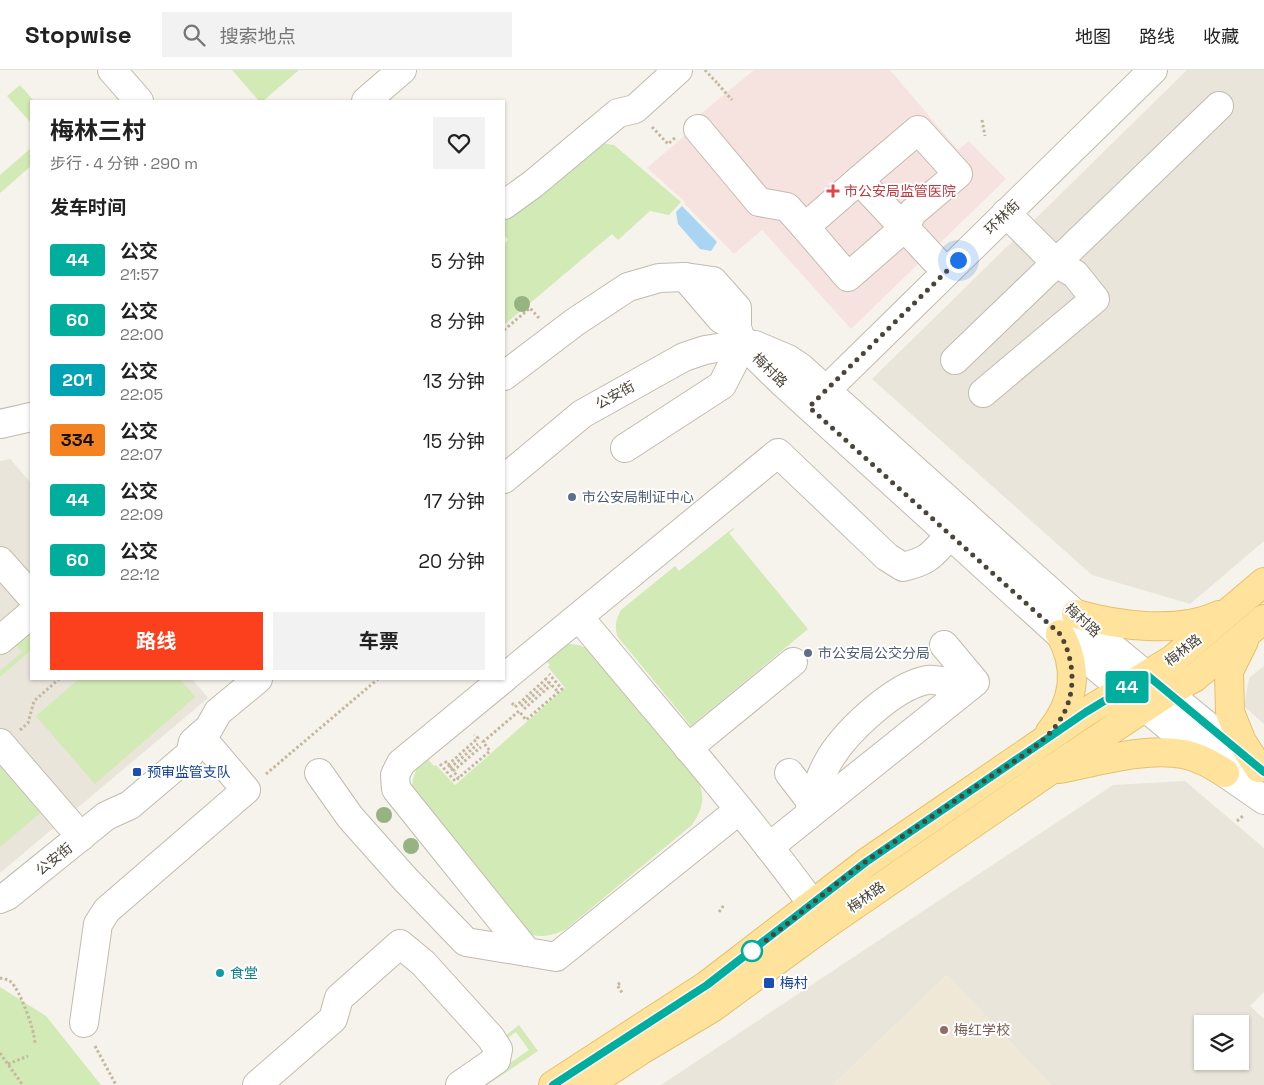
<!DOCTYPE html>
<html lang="zh">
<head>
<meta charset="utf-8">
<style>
  :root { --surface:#fff; --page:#f2f2f2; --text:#222; --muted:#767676; --line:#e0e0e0; --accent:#fc3f1d }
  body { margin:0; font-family:"Space Grotesk","Noto Sans SC",sans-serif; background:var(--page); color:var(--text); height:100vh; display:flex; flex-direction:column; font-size:19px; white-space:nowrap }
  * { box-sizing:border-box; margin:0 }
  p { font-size:16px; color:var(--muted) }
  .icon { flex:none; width:28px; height:28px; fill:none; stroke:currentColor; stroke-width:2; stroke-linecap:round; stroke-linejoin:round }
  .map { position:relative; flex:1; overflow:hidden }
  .panel { position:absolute; left:30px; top:30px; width:475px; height:580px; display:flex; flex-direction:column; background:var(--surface); border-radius:0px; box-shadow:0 1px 4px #0004 }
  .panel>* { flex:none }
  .badge { padding:0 10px; border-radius:4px; font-size:18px; line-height:32px }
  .fabs { position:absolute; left:1194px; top:945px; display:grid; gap:10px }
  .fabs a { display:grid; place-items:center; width:55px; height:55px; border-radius:0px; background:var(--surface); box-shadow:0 1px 4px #0004; font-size:25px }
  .you { position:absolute; width:25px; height:25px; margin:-12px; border:4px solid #fff; border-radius:50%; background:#1a73e8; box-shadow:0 0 0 8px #1a73e833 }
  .map>.badge { position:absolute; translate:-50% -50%; box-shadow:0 0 0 2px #fff }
  h2 { padding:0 20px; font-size:19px; line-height:45px }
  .round { display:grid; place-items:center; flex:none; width:52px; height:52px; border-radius:0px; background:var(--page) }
  .head { display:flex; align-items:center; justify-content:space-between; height:85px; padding:0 20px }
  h1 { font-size:24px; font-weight:700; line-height:38px }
  .button { display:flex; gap:10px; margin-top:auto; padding:10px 20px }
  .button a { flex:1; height:58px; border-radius:0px; background:var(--accent); color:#fff; font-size:20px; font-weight:700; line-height:58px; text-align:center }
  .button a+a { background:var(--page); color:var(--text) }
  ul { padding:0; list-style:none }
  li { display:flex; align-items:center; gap:15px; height:60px; padding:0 20px }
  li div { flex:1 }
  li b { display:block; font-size:19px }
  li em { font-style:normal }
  li .badge { min-width:55px; font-weight:700; text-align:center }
  header { display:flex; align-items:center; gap:30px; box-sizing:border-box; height:70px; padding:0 25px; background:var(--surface); border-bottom:1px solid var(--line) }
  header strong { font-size:24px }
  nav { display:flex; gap:28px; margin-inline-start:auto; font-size:18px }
  .search { width:350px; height:45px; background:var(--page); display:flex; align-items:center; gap:12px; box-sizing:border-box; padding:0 18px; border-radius:0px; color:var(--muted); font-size:19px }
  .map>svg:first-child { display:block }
  .residential { fill:#eae5da; fill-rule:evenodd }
  .education { fill:#efe8d6 }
  .medical { fill:#f6e3e0 }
  .green { fill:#d2eab5 }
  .water { fill:#a9d4f2 }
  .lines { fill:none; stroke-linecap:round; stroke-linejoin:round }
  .minor-casing { stroke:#c2bbae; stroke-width:30 }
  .major-casing { stroke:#e6c16a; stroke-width:30 }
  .path { stroke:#c4b79f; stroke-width:3; stroke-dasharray:2.5 2.5; stroke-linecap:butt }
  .minor { stroke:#fff; stroke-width:28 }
  .major { stroke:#ffe39c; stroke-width:28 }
  .path-bridge { stroke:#c4b79f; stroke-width:3; stroke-dasharray:2.5 2.5; stroke-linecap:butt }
  .tree { fill:#97b381 }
  .line-casing { stroke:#fff; stroke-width:11 }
  .line { stroke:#01ad9c; stroke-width:8 }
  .walk { stroke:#4b4439; stroke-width:5; stroke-dasharray:0 9 }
  .health-dot { fill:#e0444e; stroke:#fff; stroke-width:2 }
  .service-dot { fill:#5c6f8a; stroke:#fff; stroke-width:2 }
  .transit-dot { fill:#1a4fb4; stroke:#fff; stroke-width:2 }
  .stop-dot { fill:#fff; stroke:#01ad9c; stroke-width:2.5 }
  .culture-dot { fill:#0f9aa8; stroke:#fff; stroke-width:2 }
  .education-dot { fill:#8d6e63; stroke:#fff; stroke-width:2 }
  .labels { text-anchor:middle; stroke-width:4; stroke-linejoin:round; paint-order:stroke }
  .health-label { font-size:14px; fill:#be3a42; stroke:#fff; text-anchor:start }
  .street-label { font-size:14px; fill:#4b4439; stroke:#fff }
  .service-label { font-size:14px; fill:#4e5e75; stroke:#fff; text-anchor:start }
  .transit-label { font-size:14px; fill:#164399; stroke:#fff; text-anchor:start }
  .culture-label { font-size:14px; fill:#0d838f; stroke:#fff; text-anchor:start }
  .education-label { font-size:14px; fill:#785e54; stroke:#fff; text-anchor:start }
</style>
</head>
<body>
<header>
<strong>Stopwise</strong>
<div class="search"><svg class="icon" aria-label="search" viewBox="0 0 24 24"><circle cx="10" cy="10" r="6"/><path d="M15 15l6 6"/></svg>搜索地点</div>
<nav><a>地图</a><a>路线</a><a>收藏</a></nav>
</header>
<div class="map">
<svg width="1264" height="1015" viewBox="0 0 1264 1015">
  <rect width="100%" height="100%" fill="#f6f3ec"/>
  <!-- residential -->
  <g class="residential">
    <path d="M1187 0H1264V471L1190 534 1092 505 872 309Z"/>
    <path d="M10 389 31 413V609H192L208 628 0 803V391Z"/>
    <path d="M1264 596V654L1244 636 1249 608Z"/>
    <path d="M1185 711 1264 778V922L1250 936 1264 949V1015H1051L947 905 833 1015H661L1113 715ZM1202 954H1240V991H1202Z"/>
  </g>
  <!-- education -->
  <path class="education" d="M947 905 1051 1015H833Z"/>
  <!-- medical -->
  <path class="medical" d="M754 0H890L958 80 969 71 1006 109 851 259 762 160 734 184 684 133 685 132 647 98 690 61 686 56Z"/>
  <!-- green -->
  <g class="green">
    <path d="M232 0H299L263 31H259Z"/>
    <path d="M20 15 34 31H31V53L7 26Z"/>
    <path d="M596 72 614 75 681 132 669 145 650 141 618 170 612 164 504 255V174L508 170 504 165V148Z"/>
    <path d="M31 78V96L0 123V105Z"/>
    <path d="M733 458 734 459 729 463 808 559 691 656 618 567C614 557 616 549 621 540L675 496 679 501Z"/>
    <path d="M31 556V580L0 607V601L22 582 13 572Z"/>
    <path d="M570 574 579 575 590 580 699 711C705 731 703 737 692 755L566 859C551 867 539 868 523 863L412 719C413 705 416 697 425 686L434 696 436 695 455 715 565 618 548 597 550 595 541 586 557 576Z"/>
    <path d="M79 609H180L195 627 95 714 36 646Z"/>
    <path d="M0 696 40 743 0 777Z"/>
    <path d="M0 917 46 946 101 1015H0Z"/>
    <path d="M519 955 538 981 487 1015H477L529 980 516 962 506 969 504 967Z"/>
  </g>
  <!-- water -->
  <path class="water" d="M682 136 717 172 711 181 700 179 678 154 676 142Z"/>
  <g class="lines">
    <!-- minor casing -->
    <g class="minor-casing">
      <g id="minor">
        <path d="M112 0 139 31"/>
        <path d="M366 31 402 0"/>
        <path d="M698 59 759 132 787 137 805 157 859 110"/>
        <path d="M504 135 533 114 618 43 635 39 678 0"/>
        <path d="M805 157 848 207 904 158 913 142 958 104 918 60 859 110 904 158 909 162 946 202"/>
        <path d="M685 207 721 249 737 258"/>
        <path d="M955 290 1219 36"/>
        <path d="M504 306 575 252 628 217 659 208 685 207 713 211 737 238V258L743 274 784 314 1089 591 1225 703 1264 730"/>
        <path d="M983 323 1095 229 1075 204 1056 193 1006 143"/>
        <path d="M813 333 1153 0"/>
        <path d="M0 354 31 347"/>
        <path d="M625 378 722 315 743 274"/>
        <path d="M504 409 582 344 684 287 705 280 743 274 755 275 788 289 800 297 1113 578 1255 695"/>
        <path d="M0 491 31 526"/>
        <path d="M579 547C662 648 750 746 826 853"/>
        <path d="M0 570 31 544"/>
        <path d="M504 608 778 383 887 487 903 497C931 490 931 485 950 465"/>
        <path d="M503 609 401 693 395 705 396 719 527 882 556 887 739 740"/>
        <path d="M0 673 81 767"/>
        <path d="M688 678 793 592"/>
        <path d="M319 703 350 747 406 810 466 872 527 882"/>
        <path d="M789 703 812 733"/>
        <path d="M808 746C814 728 818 709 828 692 844 663 894 616 927 610 932 609 938 611 942 611L957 626"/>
        <path d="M769 777 975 612 944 575"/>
        <path d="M0 829 7 826 106 746 130 735 190 684 193 672 209 658 218 642 258 609"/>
        <path d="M84 953 98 854 107 840 246 720 200 666"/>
        <path d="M257 1015 333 949 339 928 400 874 423 893 491 968 498 979 496 990 460 1015"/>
      </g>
    </g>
    <!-- major casing -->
    <g class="major-casing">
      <g id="major">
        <path d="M1076 544C1119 556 1178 564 1219 545"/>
        <path d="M1244 571 1229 601 1230 642 1242 672 1259 698"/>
        <path d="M1050 662C1075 632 1079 598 1060 564"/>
        <path d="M1059 699C1096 692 1146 677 1183 684 1199 687 1212 695 1225 703"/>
        <path d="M553 1015 707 915 867 792 1086 642 1173 589 1264 512"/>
        <path d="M588 1015 643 979 712 938 827 854 1048 702 1168 622 1194 608 1264 549"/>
      </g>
    </g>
    <!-- path -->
    <g class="path">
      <path d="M705 0 718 14"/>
      <path d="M982 50 985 66"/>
      <path d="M652 57 668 74 676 67"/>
      <path d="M504 260 530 238 539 248"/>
      <path d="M545 608 558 622"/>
      <path d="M512 633 515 637 546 609"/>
      <path d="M521 636 549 612"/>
      <path d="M524 639 551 615"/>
      <path d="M20 660 28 653 34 631 59 609"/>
      <path d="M445 691 459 708"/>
      <path d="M440 694 455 711 490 681 483 672 519 641 526 650 562 619 549 604"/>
      <path d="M448 695 478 668 474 665"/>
      <path d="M450 698 478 674"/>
      <path d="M453 701 481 677"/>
      <path d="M266 704 378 609"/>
      <path d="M1237 751 1244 745"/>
      <path d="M719 842 724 835"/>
      <path d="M0 908C3 909 8 909 11 912 20 920 35 961 35 974"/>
      <path d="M620 913 617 915 623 924"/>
      <path d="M95 976 116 1015"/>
      <path d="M0 983 22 1014"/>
      <path d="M8 994 28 986"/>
    </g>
    <!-- minor -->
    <use href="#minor" class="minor"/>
    <!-- major -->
    <use href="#major" class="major"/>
    <!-- path-bridge -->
    <path class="path-bridge" d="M718 14 732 30"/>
  </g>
  <!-- trees -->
  <g class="tree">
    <circle cx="522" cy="234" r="8"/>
    <circle cx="384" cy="745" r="8"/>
    <circle cx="411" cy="776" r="8"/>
  </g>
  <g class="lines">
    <!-- line casing -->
    <g class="line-casing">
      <path id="line" d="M553 1015 707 915 866 792 1086 642 1147 605 1264 702"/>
    </g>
    <!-- line -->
    <use href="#line" class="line"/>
    <!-- walk -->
    <path class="walk" d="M752 881C791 852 828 819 868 790 909 762 949 735 990 707 1014 691 1043 676 1060 650 1077 624 1075 590 1060 564L809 337 958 190"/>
  </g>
  <!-- markers -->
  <path class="health-dot" d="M830.5 113.5h5v5h5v5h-5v5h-5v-5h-5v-5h5z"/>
  <g class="service-dot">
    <circle cx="572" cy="427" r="5"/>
    <circle cx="808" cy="583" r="5"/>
  </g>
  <g class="transit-dot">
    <rect x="132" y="697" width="10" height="10" rx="2.5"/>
    <rect x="763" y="907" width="12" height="12" rx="2.5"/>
  </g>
  <circle class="stop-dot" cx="752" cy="881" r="10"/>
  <circle class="culture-dot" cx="220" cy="903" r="5"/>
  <circle class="education-dot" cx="944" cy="960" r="5"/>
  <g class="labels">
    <!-- health labels -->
    <g class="health-label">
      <text x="844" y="126">市公安局监管医院</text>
    </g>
    <!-- street labels -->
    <g class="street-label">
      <text transform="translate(1002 147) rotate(-44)" y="5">环林街</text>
      <text transform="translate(770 300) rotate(44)" y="5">梅村路</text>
      <text transform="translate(615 325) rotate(-29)" y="5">公安街</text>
      <text transform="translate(1083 550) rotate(42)" y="5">梅村路</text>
      <text transform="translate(1183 580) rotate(-38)" y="5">梅林路</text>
      <text transform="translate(54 789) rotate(-39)" y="5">公安街</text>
      <text transform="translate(866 827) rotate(-35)" y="5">梅林路</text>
    </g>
    <!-- service labels -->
    <g class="service-label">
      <text x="582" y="432">市公安局制证中心</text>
      <text x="818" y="588">市公安局公交分局</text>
    </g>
    <!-- transit labels -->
    <g class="transit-label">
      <text x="147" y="707">预审监管支队</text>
      <text x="780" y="918">梅村</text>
    </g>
    <!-- culture labels -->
    <g class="culture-label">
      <text x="230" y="908">食堂</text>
    </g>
    <!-- education labels -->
    <g class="education-label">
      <text x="954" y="965">梅红学校</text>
    </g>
  </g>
</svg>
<div class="fabs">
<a><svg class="icon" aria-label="layers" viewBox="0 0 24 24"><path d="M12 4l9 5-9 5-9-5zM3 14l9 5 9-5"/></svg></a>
</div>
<div class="you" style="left:958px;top:190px"></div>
<b class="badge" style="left:1127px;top:617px;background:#01ad9c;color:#fff">44</b>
<section class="panel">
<div class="head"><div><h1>梅林三村</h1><p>步行 · 4 分钟 · 290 m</p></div><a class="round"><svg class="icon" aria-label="heart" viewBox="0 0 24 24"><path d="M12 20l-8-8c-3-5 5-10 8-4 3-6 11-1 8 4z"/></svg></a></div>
<h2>发车时间</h2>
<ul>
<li><span class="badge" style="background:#01ad9c;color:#fff">44</span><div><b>公交</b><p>21:57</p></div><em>5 分钟</em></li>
<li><span class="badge" style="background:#01ad9c;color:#fff">60</span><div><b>公交</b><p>22:00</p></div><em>8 分钟</em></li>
<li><span class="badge" style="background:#00a3b4;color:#fff">201</span><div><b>公交</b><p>22:05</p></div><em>13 分钟</em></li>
<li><span class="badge" style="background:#f58220;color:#111">334</span><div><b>公交</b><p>22:07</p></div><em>15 分钟</em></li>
<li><span class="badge" style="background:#01ad9c;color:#fff">44</span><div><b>公交</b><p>22:09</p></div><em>17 分钟</em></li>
<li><span class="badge" style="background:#01ad9c;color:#fff">60</span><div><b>公交</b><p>22:12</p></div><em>20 分钟</em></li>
</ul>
<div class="button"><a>路线</a><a>车票</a></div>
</section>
</div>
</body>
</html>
